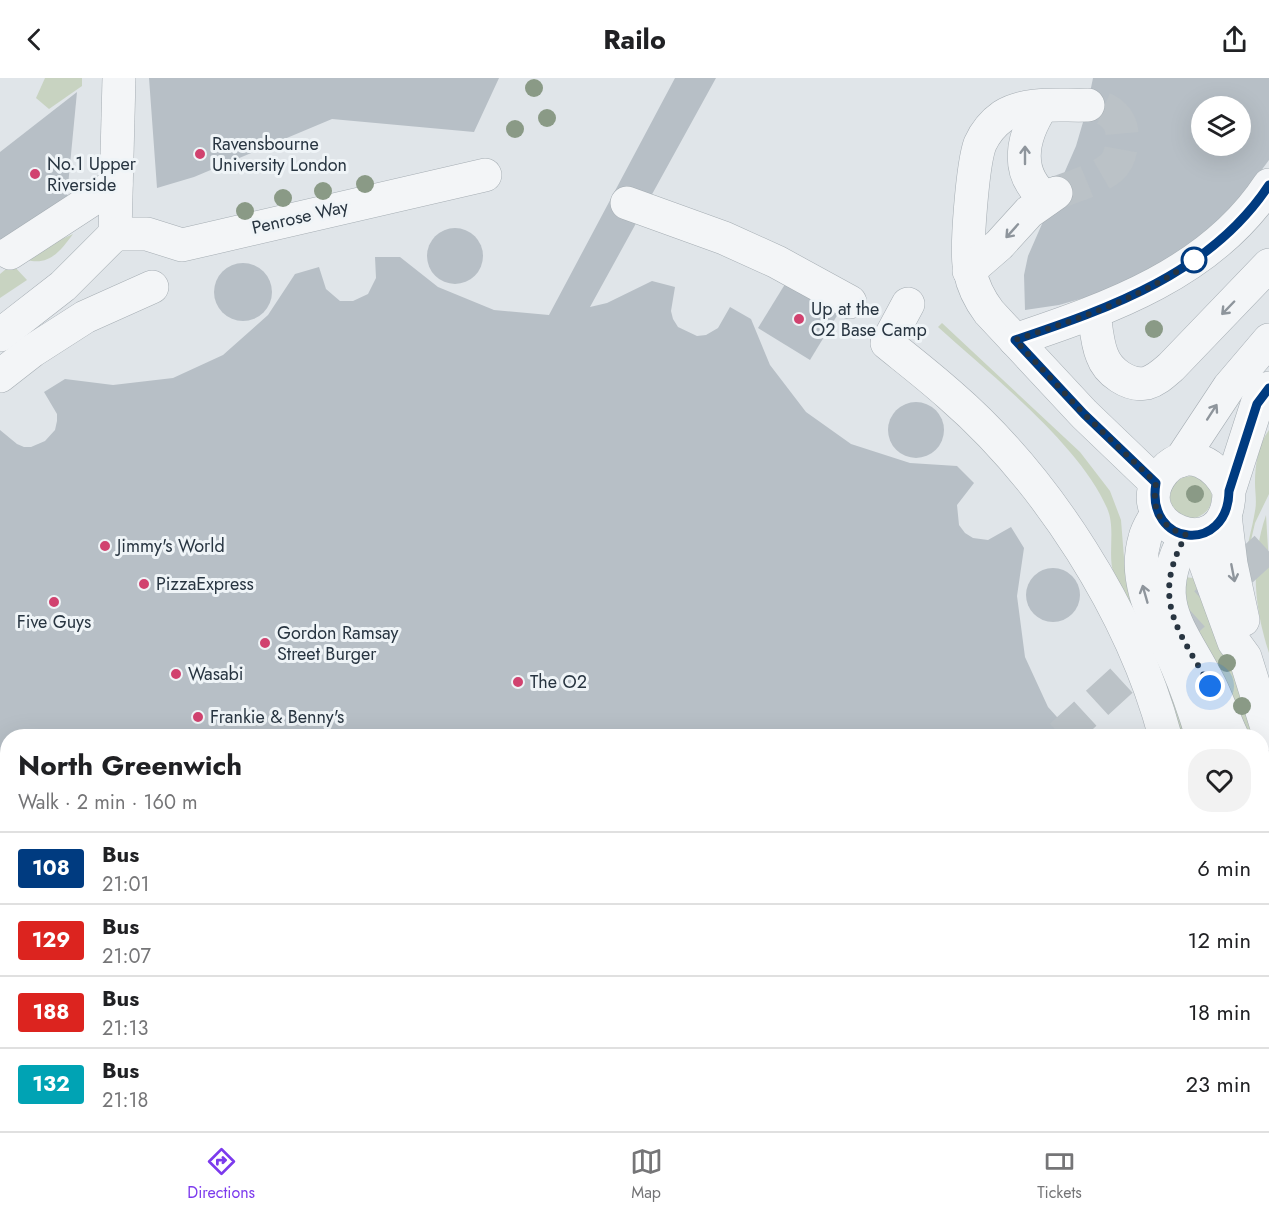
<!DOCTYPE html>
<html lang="en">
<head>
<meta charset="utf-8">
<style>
  :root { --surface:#fff; --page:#f2f2f2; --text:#202124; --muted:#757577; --line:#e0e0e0; --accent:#7c3aed }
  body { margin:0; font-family:Jost,sans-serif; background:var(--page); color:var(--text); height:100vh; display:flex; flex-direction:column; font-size:22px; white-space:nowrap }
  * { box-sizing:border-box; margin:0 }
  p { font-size:20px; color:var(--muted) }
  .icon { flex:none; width:33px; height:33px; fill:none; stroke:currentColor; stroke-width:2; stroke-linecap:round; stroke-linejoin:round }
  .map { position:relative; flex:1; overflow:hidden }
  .sheet { position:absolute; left:0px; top:651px; width:1269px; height:402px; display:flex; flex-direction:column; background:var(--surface); border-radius:24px 24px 0 0; box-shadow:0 6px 24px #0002 }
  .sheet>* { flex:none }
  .badge { padding:0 12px; border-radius:4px; font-size:21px; line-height:39px }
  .controls { position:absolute; left:1191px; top:18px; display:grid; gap:12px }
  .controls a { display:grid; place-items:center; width:60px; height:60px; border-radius:50%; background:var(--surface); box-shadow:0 6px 24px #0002; font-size:30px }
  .you { position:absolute; width:30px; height:30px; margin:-15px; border:4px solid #fff; border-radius:50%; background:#1a73e8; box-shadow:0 0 0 9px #1a73e833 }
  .map>.badge { position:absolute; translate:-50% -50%; box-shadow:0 0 0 3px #fff }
  .round { display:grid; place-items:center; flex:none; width:63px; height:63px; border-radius:24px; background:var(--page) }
  .head { display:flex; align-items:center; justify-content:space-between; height:102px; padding:0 18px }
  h1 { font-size:28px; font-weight:700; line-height:45px }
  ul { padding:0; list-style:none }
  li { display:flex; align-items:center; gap:18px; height:72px; padding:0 18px; border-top:2px solid var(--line) }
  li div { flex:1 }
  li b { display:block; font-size:22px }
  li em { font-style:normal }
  li .badge { min-width:66px; font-weight:700; text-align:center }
  header { display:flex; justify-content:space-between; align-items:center; height:78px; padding:0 18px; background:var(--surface); font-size:27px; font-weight:700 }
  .dock { display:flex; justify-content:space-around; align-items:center; height:84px; border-top:2px solid var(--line); background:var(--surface); font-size:16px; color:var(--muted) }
  .dock a { display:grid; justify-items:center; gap:3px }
  .dock .current { color:var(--accent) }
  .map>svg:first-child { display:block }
  .built { fill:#ced5db }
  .green { fill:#c8d3c1 }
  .building { fill:#b7bfc6; fill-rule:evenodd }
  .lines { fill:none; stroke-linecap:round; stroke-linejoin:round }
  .minor-tunnel { stroke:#bbc2c7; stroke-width:33; stroke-dasharray:33 16; stroke-linecap:butt }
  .highway-tunnel { stroke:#bbc2c7; stroke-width:33; stroke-dasharray:33 16; stroke-linecap:butt }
  .minor-casing { stroke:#a5adb3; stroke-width:34 }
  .minor { stroke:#f3f5f7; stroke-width:33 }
  .tree { fill:#8a9a86 }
  .oneway { stroke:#8e959c }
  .line-casing { stroke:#fff; stroke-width:14 }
  .line { stroke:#003b80; stroke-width:9 }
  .walk { stroke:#283541; stroke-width:6; stroke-dasharray:0 10.8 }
  .poi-dot { fill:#d1426f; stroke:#eff4f7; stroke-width:2 }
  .stop-dot { fill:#fff; stroke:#003b80; stroke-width:3 }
  .labels { text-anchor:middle; stroke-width:6; stroke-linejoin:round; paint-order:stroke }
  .poi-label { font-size:18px; fill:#283541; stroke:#eff4f7; text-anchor:start }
  .street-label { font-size:18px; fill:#283541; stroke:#eff4f7 }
</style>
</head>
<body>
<header><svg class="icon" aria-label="back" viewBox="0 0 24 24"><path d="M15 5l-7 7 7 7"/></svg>Railo<svg class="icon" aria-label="share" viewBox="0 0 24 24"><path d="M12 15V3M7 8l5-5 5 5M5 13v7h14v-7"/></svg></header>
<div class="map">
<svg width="1269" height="1053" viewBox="0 0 1269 1053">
  <rect width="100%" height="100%" fill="#e0e5e9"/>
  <!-- built -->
  <path class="built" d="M1269 1006V1053H1227L1222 1046H1262V1011Z"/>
  <!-- green -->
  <g class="green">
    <path d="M45 0H82V8L49 31 36 20Z"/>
    <path d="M73 156C61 172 50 188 27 182L34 174Z"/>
    <path d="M12 186 27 202 0 220V196Z"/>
    <path d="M942 245 1080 374 1110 413 1121 442 1126 505 1132 522 1167 597 1187 658H1180L1118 507C1116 501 1113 495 1112 489 1109 470 1115 448 1107 430 1080 367 990 296 938 249Z"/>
    <path d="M1269 352V416L1255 445 1246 484C1247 464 1252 452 1255 433 1257 424 1255 414 1255 405 1255 387 1258 367 1269 352Z"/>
    <circle cx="1191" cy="419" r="21"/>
    <path d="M1266 437 1269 487V575C1254 529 1250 484 1266 437Z"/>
    <path d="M1184 499 1202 501 1259 658H1247L1191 558Z"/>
  </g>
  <!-- building -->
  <g class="building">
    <path d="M149 0H499L474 54 332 41 194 99 157 110Z"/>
    <path d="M675 0H716L590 229 607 225 652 203 675 209 671 233 673 241 678 249 697 258 706 257 718 250 730 229 751 241 770 287 806 334 851 366 910 385 957 388 974 405 957 427 959 447 965 455 973 460 988 462 1011 449 1024 470 1017 518 1025 579 1048 629 1074 658H8V1046H1116L1119 1053H0V352L17 366 24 369H31L45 363 55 352 57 343V336L44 314 65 301 113 307 173 300 223 277 268 237 295 196 319 189 326 211 340 223H353L368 216 376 200 375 179H400L438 209 494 232 549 237Z"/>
    <path d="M1093 0H1269V82L1240 121 1215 146 1188 169 1158 188 1094 217 1059 227 1025 232 1024 197 1028 178 1076 68 1086 34ZM1202 28H1240V68H1202Z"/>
    <path d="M77 14 67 118 0 170V74Z"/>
    <circle cx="455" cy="178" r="28"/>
    <circle cx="243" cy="214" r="29"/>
    <path d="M790 198 841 231 810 282 758 250Z"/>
    <circle cx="916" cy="352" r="28"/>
    <circle cx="1053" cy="517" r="27"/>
  </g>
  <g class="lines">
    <!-- minor-tunnel -->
    <path class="minor-tunnel" d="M1056 115C1074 108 1096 102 1111 90 1117 85 1120 77 1121 70 1127 45 1113 29 1088 27"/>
    <!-- highway-tunnel -->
    <g class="highway-tunnel">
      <path d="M1061 658 1269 467"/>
      <path d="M749 1053 753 1046"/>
    </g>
    <!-- minor casing -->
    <g class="minor-casing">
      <g id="minor">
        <path d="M1088 27C1061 28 1026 23 1003 38 993 45 985 55 980 66 973 85 965 174 970 193 973 209 980 222 989 234L1084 336 1156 405"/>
        <path d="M1042 28C1022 59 1013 96 1047 121"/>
        <path d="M627 125 724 160 777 184 850 224"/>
        <path d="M115 156H147L182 167 485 97"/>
        <path d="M115 156 119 0"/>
        <path d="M10 175 116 106"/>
        <path d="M969 193 999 167 1029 134 1056 115"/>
        <path d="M908 226 887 265C908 282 930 299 950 317 1047 401 1132 534 1165 658"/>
        <path d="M1094 235C1096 249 1097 265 1102 277 1108 294 1129 309 1147 305 1157 302 1164 295 1171 289L1269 187"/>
        <path d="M0 257 63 208 115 156"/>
        <path d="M1015 262C1110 230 1211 195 1269 107"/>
        <path d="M0 298 32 273 85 239 152 209"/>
        <path d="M1180 383 1229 309 1269 262"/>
        <path d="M1229 413C1219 387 1187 367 1164 393 1119 447 1229 494 1229 413L1257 326 1269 310"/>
        <path d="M1157 435C1153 443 1147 451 1145 460 1131 506 1159 548 1177 588 1187 611 1195 635 1202 658"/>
        <path d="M1225 437 1231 486 1243 542"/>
        <path d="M1186 457C1149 525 1180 548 1210 607 1218 623 1224 641 1232 658"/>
        <path d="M1195 457 1234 564 1245 579 1269 656"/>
        <path d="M1262 756 1269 781"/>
        <path d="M1262 870 1269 884"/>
        <path d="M1262 917 1269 904"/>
        <path d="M1262 970 1269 967"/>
        <path d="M1171 1053 1173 1046"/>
      </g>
    </g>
    <!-- minor -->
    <use href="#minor" class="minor"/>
  </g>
  <!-- trees -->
  <g class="tree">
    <circle cx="534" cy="10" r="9"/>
    <circle cx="547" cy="40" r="9"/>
    <circle cx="515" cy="51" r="9"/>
    <circle cx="365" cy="106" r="9"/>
    <circle cx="323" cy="113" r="9"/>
    <circle cx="283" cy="120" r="9"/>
    <circle cx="245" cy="133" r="9"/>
    <circle cx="1154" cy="251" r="9"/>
    <circle cx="1195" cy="416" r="9"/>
    <circle cx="1227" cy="585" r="9"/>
    <circle cx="1242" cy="628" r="9"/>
  </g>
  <!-- one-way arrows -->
  <defs><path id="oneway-shaft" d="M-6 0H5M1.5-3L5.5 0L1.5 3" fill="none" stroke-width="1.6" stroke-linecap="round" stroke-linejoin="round" transform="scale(1.5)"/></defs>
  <g class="oneway">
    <use href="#oneway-shaft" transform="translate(1025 77) rotate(-90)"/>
    <use href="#oneway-shaft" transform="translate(1012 153) rotate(132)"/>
    <use href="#oneway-shaft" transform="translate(1228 230) rotate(134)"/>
    <use href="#oneway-shaft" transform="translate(1212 334) rotate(-57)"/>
    <use href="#oneway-shaft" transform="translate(1233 495) rotate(79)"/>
    <use href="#oneway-shaft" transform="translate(1145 516) rotate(-106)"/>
  </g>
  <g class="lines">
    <!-- line casing -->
    <g class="line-casing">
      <path id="line" d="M1269 107C1211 195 1110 230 1015 262L1084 336 1156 405C1145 469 1228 477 1229 413L1257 326 1269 310"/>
    </g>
    <!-- line -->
    <use href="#line" class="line"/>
    <!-- walk -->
    <path class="walk" d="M1194 182C1140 221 1077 241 1015 262L1084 336 1156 405C1152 433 1159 448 1186 457 1150 522 1178 551 1210 608"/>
  </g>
  <!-- markers -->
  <g class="poi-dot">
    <circle cx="200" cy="76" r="6"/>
    <circle cx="35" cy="96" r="6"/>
    <circle cx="799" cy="241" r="6"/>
    <circle cx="105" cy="468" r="6"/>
    <circle cx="144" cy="506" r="6"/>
    <circle cx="54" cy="524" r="6"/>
    <circle cx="265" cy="565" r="6"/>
    <circle cx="176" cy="596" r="6"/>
    <circle cx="518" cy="604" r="6"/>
    <circle cx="198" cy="639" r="6"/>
  </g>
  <circle class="stop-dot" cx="1194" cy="182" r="12"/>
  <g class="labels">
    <!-- poi labels -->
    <g class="poi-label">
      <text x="212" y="72">Ravensbourne<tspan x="212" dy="21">University London</tspan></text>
      <text x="47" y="92">No.1 Upper<tspan x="47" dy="21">Riverside</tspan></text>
      <text x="811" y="237">Up at the<tspan x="811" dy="21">O2 Base Camp</tspan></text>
      <text x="117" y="474">Jimmy's World</text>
      <text x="156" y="512">PizzaExpress</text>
      <text x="54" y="550" text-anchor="middle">Five Guys</text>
      <text x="277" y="561">Gordon Ramsay<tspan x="277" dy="21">Street Burger</tspan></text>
      <text x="188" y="602">Wasabi</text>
      <text x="530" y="610">The O2</text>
      <text x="210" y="645">Frankie &amp; Benny's</text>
    </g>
    <!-- street labels -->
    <g class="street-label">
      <text transform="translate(300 139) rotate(-13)" y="6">Penrose Way</text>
    </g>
  </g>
</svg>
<div class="controls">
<a><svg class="icon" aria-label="layers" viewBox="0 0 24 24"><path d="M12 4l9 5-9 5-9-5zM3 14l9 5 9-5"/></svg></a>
</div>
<div class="you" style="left:1210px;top:608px"></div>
<section class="sheet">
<div class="head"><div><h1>North Greenwich</h1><p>Walk · 2 min · 160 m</p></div><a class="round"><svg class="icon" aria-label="heart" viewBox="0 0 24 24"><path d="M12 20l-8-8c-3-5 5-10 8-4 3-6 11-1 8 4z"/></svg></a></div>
<ul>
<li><span class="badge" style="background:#003b80;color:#fff">108</span><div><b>Bus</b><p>21:01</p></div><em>6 min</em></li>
<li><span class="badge" style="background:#dc241f;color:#fff">129</span><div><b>Bus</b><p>21:07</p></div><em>12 min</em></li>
<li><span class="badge" style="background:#dc241f;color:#fff">188</span><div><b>Bus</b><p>21:13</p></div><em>18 min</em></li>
<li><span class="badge" style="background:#00a3b4;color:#fff">132</span><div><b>Bus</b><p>21:18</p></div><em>23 min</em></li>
</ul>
</section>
</div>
<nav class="dock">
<a class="current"><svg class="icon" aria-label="directions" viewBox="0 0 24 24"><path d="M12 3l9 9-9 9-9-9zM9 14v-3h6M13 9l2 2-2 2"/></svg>Directions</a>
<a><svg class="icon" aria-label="map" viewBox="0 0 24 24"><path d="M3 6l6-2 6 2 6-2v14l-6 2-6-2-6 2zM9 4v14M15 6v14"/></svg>Map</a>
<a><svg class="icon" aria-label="tickets" viewBox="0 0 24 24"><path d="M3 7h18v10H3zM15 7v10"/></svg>Tickets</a>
</nav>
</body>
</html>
